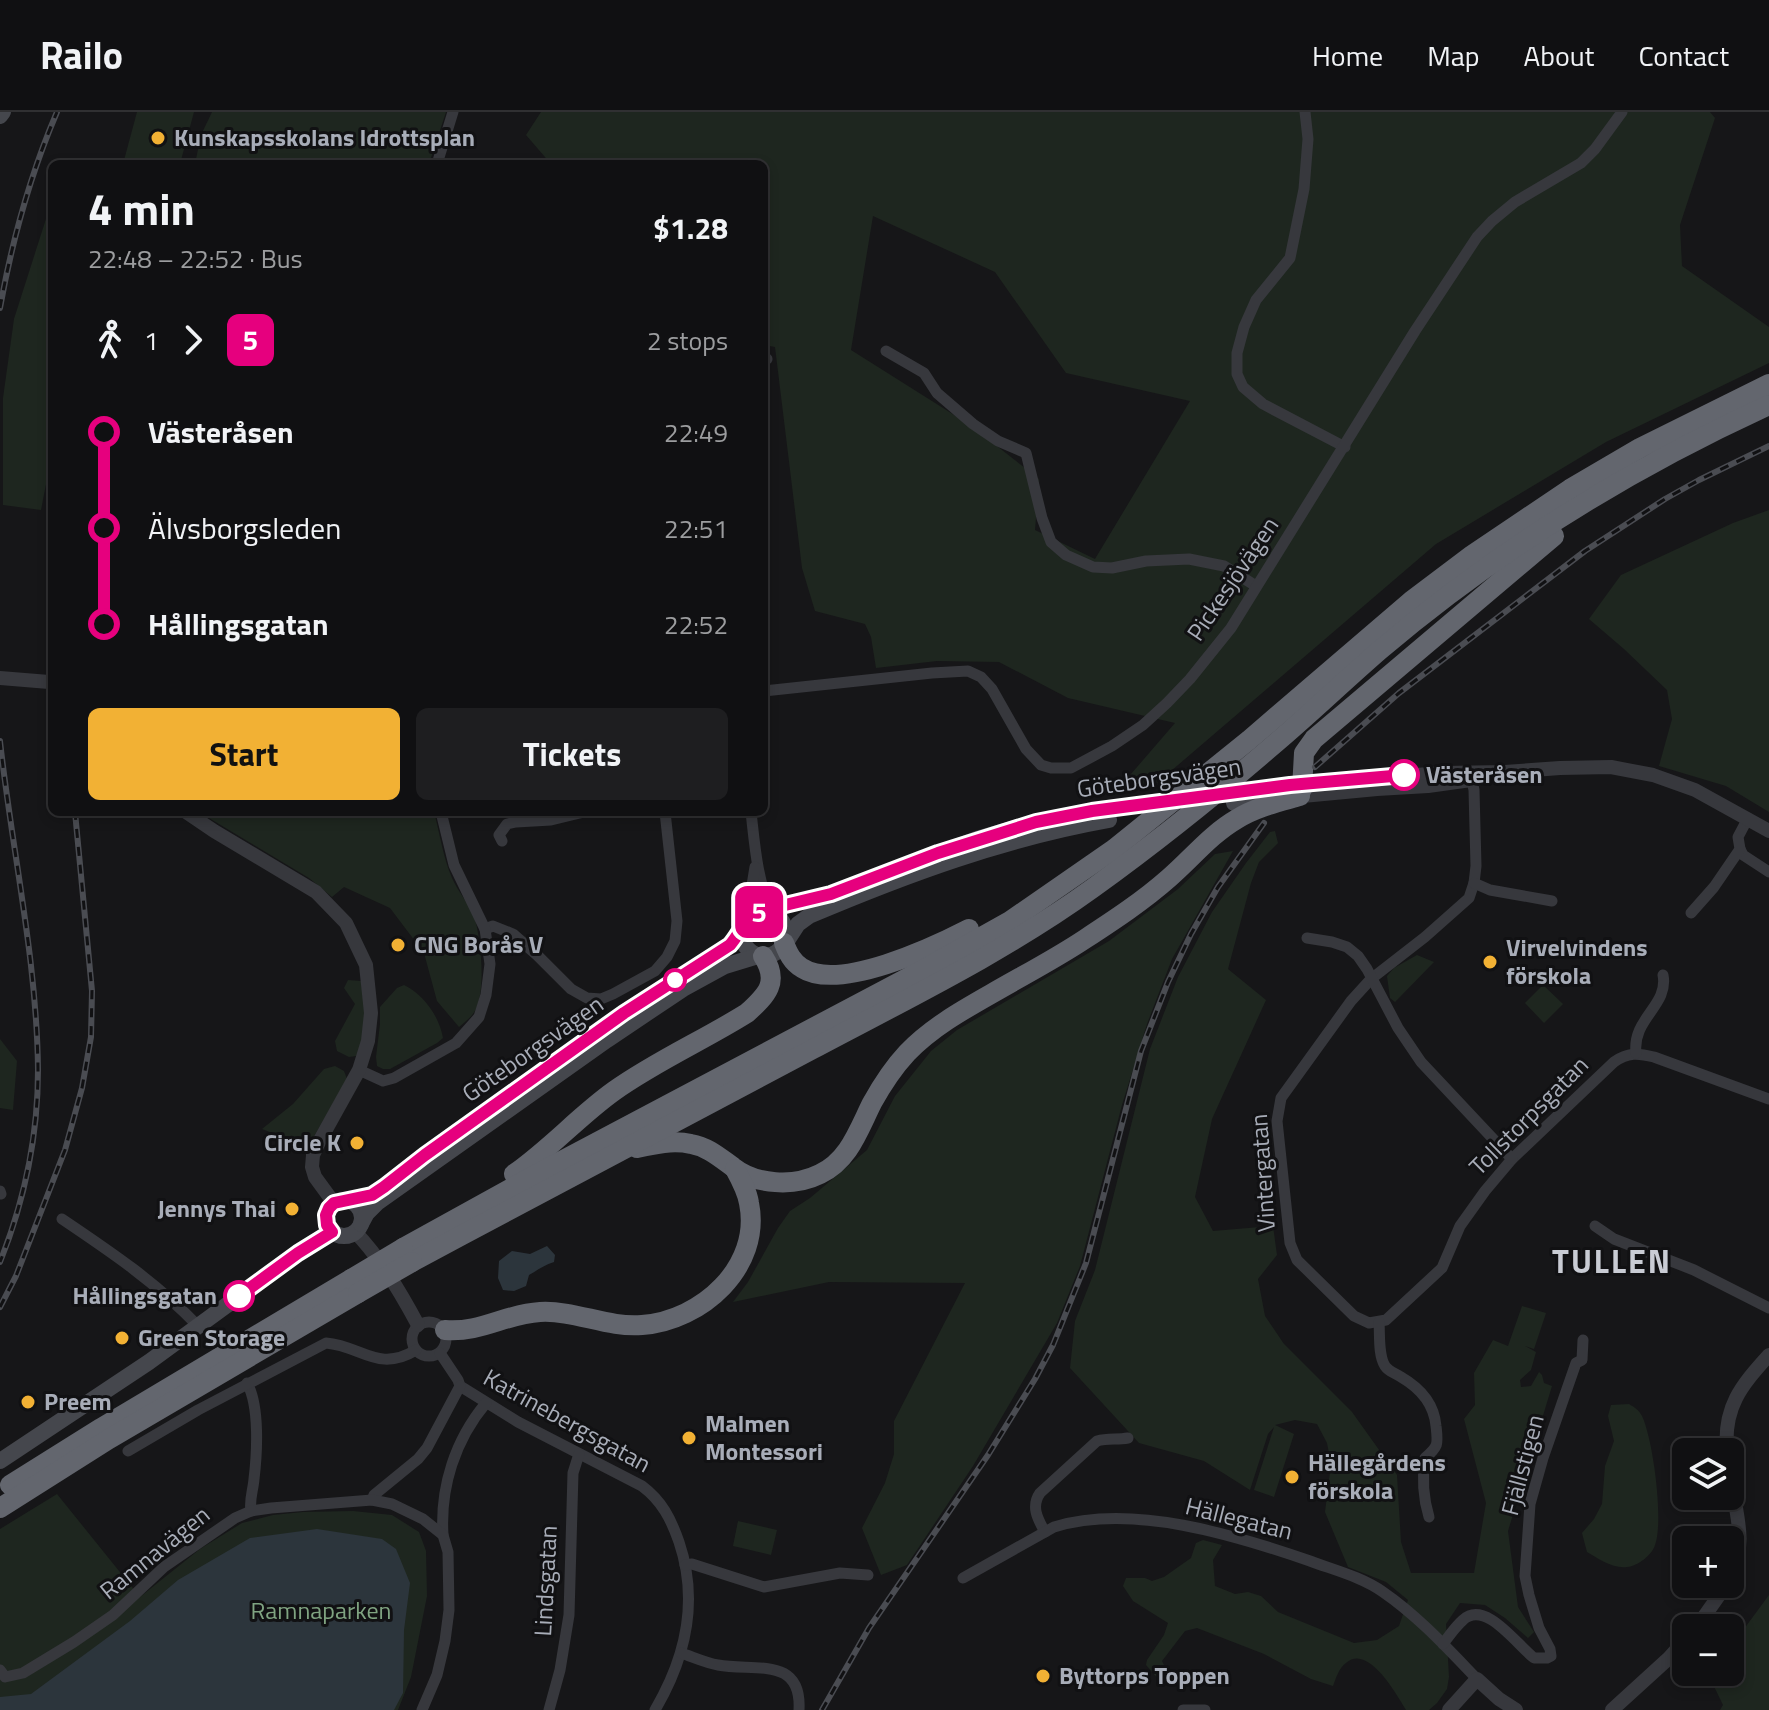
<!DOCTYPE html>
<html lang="en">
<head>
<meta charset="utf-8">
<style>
  :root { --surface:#101012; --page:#1e1e20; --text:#f1f3f6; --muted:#9c9d9f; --line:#303032; --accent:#f2b134 }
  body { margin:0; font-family:"Titillium Web",sans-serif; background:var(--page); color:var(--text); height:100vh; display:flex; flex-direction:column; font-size:30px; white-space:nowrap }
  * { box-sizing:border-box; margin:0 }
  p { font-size:26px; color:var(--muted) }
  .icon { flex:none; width:44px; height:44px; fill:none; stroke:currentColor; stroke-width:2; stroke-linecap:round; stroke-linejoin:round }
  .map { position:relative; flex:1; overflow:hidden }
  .sheet { position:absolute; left:48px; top:48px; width:720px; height:656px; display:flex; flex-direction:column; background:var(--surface); border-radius:12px; box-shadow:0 4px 12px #0003,0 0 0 2px var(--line) }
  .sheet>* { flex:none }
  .badge { padding:0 16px; border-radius:12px; font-size:28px; line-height:52px }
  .controls { position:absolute; left:1672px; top:1326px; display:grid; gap:16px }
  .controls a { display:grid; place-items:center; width:72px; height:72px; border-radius:12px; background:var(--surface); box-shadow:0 4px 12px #0003,0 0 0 2px var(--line); font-size:40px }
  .map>.badge { position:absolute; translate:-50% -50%; box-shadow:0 0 0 4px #fff }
  .legs { display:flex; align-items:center; gap:12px; height:88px; padding:0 40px; font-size:26px }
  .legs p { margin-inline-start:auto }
  .headline { display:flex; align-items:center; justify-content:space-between; height:136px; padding:0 40px }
  h1 { font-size:44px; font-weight:700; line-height:60px }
  .button { display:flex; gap:16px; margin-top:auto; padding:16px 40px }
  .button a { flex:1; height:92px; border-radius:12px; background:var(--accent); color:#111; font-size:32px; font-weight:700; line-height:92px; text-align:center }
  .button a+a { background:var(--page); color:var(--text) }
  ul { padding:0 40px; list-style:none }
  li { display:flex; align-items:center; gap:28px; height:96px; font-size:30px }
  li i { display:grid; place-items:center; width:12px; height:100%; margin:0 10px; background:currentColor }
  li i::after { content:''; width:20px; height:20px; margin:-10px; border:6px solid; border-radius:50%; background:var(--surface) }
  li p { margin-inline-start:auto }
  li:first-child i { background:linear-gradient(#0000 50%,currentColor 0) }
  li:last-child i { background:linear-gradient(currentColor 50%,#0000 0) }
  header { display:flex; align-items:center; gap:48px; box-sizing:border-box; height:112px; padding:0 40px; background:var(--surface); border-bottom:2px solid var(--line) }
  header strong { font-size:38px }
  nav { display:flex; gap:44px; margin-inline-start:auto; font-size:28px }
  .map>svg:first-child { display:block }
  .green { fill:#1e261f; fill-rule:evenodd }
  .water { fill:#2c353c }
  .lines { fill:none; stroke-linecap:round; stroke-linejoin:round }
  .minor { stroke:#37383d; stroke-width:11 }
  .tertiary { stroke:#37383d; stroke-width:14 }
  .secondary { stroke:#45474d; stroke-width:16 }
  .motorway { stroke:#63666e; stroke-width:20 }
  .rail-casing { stroke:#4a4c52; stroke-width:6 }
  .rail { stroke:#111113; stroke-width:3; stroke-dasharray:9; stroke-linecap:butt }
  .secondary-bridge { stroke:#45474d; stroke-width:16 }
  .motorway-bridge { stroke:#63666e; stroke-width:20 }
  .line-1-casing { stroke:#fff; stroke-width:18 }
  .line-1 { stroke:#e6007e; stroke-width:12 }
  .poi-dot { fill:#f2b134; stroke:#111113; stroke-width:3 }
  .stop-1-dot { fill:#fff; stroke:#e6007e; stroke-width:4 }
  .labels { text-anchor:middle; stroke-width:6; stroke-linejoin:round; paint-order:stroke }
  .poi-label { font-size:24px; font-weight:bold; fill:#a8adb8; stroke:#111113; text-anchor:start }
  .street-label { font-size:24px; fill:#a8adb8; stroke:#111113 }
  .stop-label { font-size:24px; font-weight:bold; fill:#a8adb8; stroke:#111113; text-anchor:start }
  .park-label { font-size:24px; fill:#7fa381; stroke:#111113 }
  .district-label { font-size:32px; font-weight:bold; letter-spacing:2px; fill:#c9ccd4; stroke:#111113 }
</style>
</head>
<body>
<header>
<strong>Railo</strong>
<nav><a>Home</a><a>Map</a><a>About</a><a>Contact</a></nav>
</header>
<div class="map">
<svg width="1769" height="1598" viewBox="0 0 1769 1598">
  <rect width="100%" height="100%" fill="#161618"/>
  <!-- green -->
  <g class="green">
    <path d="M137 0H194L180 52H123Z"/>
    <path d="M212 0H446L429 52H195L201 23Z"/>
    <path d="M541 0H1710L1715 6 1680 113 1682 154 1769 215V251L1606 330 1436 432 1157 671 1112 684 1175 611 1068 586 999 550 937 549 876 556 871 525 865 512 815 499 802 456 775 235 764 233V52H551L526 23ZM873 104 995 160 1066 261 1190 289 1095 447 1035 418 1039 367 970 313 851 238Z"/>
    <path d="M52 88V358L47 367 41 398 3 393V286L14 207Z"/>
    <path d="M1769 398V700L1726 674 1659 654 1672 607 1667 578 1624 537 1589 507 1621 463 1733 411Z"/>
    <path d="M199 700H434C440 722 443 745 452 766 458 780 469 791 474 804 481 826 486 877 476 897 472 905 465 910 459 915L437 889 424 841 390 796 344 775 332 785 309 766Z"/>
    <path d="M1275 719 1278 731 1259 750 1251 771 1228 857 1266 888 1212 1007 1195 1085 1213 1119 1273 1114 1277 1143 1258 1167 1265 1204 1284 1232 1352 1300 1397 1363 1401 1430 1411 1461H1474L1486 1391 1464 1307 1475 1293 1474 1261 1493 1228 1508 1234 1522 1194 1546 1201 1534 1237 1525 1234 1536 1240 1531 1258 1520 1268 1521 1275 1531 1274 1539 1260 1542 1263 1544 1271 1552 1274 1508 1419 1518 1495 1534 1520 1528 1526 1505 1506 1485 1493 1460 1491 1446 1512 1449 1565 1447 1577 1437 1591 1429 1598H1406C1397 1583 1368 1531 1346 1551 1339 1556 1336 1566 1333 1574L1311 1567 1264 1542 1197 1516 1185 1519 1162 1549 1168 1561 1160 1569 1146 1553 1147 1548 1164 1523 1168 1511 1133 1489 1123 1474 1126 1466H1145L1152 1469 1164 1465 1191 1446 1196 1431 1203 1428 1222 1433 1213 1448 1215 1474 1235 1482 1248 1480 1261 1484 1278 1500 1354 1531 1377 1528 1399 1514 1408 1488 1386 1470 1348 1455 1325 1400 1331 1352 1327 1331 1317 1312 1295 1308 1275 1313 1294 1322 1274 1385 1254 1378 1274 1315 1268 1322 1250 1378 1204 1349 1139 1331 1070 1256 1075 1209 1095 1158 1150 937 1178 865 1212 800 1246 751 1270 720Z"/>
    <path d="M1233 739 1172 847 1147 912 1122 993 1080 1154 1057 1211 973 1354 907 1453 881 1463 862 1416 885 1371 894 1342V1309L965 1171 829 1170 733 1190 748 1170 778 1116 790 1099 810 1086 867 1038 895 984 931 939 957 918 1109 829 1178 777 1215 742Z"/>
    <path d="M1417 843 1434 850 1395 890 1390 886 1387 864 1394 856Z"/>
    <path d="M348 868 361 869C364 892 369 923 356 944L349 945 337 939 335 929 355 892 344 876Z"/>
    <path d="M404 873C424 883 439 904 443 926L437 931 390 957H383L377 954 376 945 380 912V895L397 876Z"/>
    <path d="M1543 873 1563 892 1544 911 1525 891Z"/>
    <path d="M0 927 17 949 13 998 0 996Z"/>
    <path d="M335 954 344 959 347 967 313 1026C297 1034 278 1023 262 1017L293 992 324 957Z"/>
    <path d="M1629 1292C1634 1295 1639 1298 1642 1304 1653 1327 1664 1409 1655 1433 1652 1443 1638 1454 1627 1455 1613 1457 1599 1447 1587 1440L1582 1421 1594 1407 1602 1392 1605 1354 1614 1329 1608 1304 1611 1293Z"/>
    <path d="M57 1382 140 1485 200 1437 242 1411 273 1403 303 1400 353 1399 392 1403 419 1420 426 1439 427 1484 411 1565 398 1598H0V1417Z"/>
    <path d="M738 1409 777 1418 771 1443 733 1434Z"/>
    <path d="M1769 1483V1598H1720L1723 1593 1709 1564 1712 1560H1730V1536Z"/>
  </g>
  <!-- water -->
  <g class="water">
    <path d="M547 1134 555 1143 554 1150C544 1153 538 1158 529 1163L526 1174 514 1179 503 1178 498 1166 499 1149 512 1139 530 1142Z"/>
    <path d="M317 1417 382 1427 396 1437 410 1471 404 1518 403 1581 394 1598H0V1585L31 1582 130 1509 178 1468 250 1426Z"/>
  </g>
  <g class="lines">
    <!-- minor -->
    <g class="minor">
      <path d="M1305 0 1308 27 1304 77 1290 146 1256 188 1244 215 1237 241V262L1243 275 1263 292 1345 335"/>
      <path d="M437 52 453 0"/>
      <path d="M886 239 924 261 937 281 973 312 998 329 1026 341 1042 406 1051 430 1066 443 1093 455 1112 456 1146 449 1189 447 1224 454 1256 474"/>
      <path d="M764 246 767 247"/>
      <path d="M764 579 932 561 968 559 981 565 992 577 1026 637 1041 653 1051 656H1071L1112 634 1143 613 1167 591 1190 567 1231 516 1415 219 1477 125 1492 109 1515 90 1581 51 1595 37 1622 0"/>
      <path d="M1472 669 1474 678 1476 754 1474 771 1469 786 1425 825 1371 867 1351 889 1281 986 1277 1009 1290 1131 1297 1148 1354 1204 1369 1211 1386 1208 1442 1156 1460 1114 1485 1079 1512 1047 1614 950C1628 940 1638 941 1654 945L1769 987"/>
      <path d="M751 700C755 735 757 768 772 801"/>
      <path d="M502 729 499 723 507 712 516 710 551 708 584 700"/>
      <path d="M1740 737 1743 743 1769 760"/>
      <path d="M1474 771 1490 778 1552 789"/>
      <path d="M1691 801 1714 775 1740 737 1738 725 1748 706"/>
      <path d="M746 810 755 755"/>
      <path d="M485 817 493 814 513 822 537 843 571 877 587 886 601 887 613 882 655 859 667 845 675 829 677 809 665 700"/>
      <path d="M1307 826 1332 830 1347 835 1358 844 1367 857 1398 916 1421 950 1512 1047"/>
      <path d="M1636 941C1632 906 1669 894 1663 863"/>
      <path d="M359 958 383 969 394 966 456 931 479 905 486 883 490 852 485 817 454 753 441 700"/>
      <path d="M0 1079 1 1082"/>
      <path d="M62 1107C111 1140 157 1171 198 1214"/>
      <path d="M1595 1114 1614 1127 1694 1158 1769 1196"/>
      <circle cx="429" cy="1227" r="17"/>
      <path d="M1379 1210C1380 1223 1378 1243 1385 1254 1389 1260 1395 1261 1401 1265 1420 1276 1434 1291 1436 1314 1438 1332 1439 1334 1425 1346 1422 1366 1423 1385 1429 1405"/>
      <path d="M440 1241 458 1268 460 1274 518 1310 642 1374C662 1389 671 1407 679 1430 699 1489 685 1547 655 1598"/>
      <path d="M247 1271C260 1294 257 1342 254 1367 253 1379 249 1388 251 1399"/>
      <path d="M128 1339 198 1298 326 1231C362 1234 378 1261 416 1238"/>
      <path d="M372 1388 374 1383 418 1347 427 1336 460 1274"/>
      <path d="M1045 1420C1037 1406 1031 1394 1040 1381L1097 1329C1108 1326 1117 1328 1128 1326"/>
      <path d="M443 1423C440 1375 455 1328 486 1291"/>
      <path d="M685 1453 692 1452 764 1475 840 1461 868 1463"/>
      <path d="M963 1466 1054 1415C1132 1391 1235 1423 1310 1449 1334 1458 1362 1465 1383 1480 1418 1504 1448 1537 1477 1567"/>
      <path d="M1443 1532C1449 1524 1455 1515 1463 1508 1485 1487 1517 1533 1534 1546H1547L1551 1544 1550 1537 1539 1516 1529 1483 1525 1464 1530 1392 1543 1346 1576 1251 1582 1248 1583 1228"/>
      <path d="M681 1541C693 1545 706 1551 718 1553 753 1560 802 1543 799 1598"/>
      <path d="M0 1558 5 1565 23 1561 74 1530 113 1503 164 1455 235 1406 251 1399 271 1396 372 1388 392 1392 423 1407 443 1423 448 1440 449 1498 445 1529 437 1563 422 1598"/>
      <path d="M549 1598 560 1558 569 1503 573 1361 579 1342"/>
      <path d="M1183 1598H1205"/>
    </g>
    <!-- tertiary -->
    <g class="tertiary">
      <path d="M0 566 49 570 52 573"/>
      <path d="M1304 671 1443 661 1505 660 1560 656 1611 655 1653 663 1695 678 1769 719"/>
      <path d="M1292 685 1377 677 1428 674 1478 667"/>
      <path d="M186 700 214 719 316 780 346 811 366 853 371 901 368 929 359 958 319 1030 313 1043 312 1055 315 1065 334 1091"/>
      <path d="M355 1120C380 1145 402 1183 418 1213"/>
      <path d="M1727 1340C1723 1295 1741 1274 1769 1243"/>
      <path d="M1730 1364C1736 1401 1748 1432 1730 1467"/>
      <path d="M1696 1516 1727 1472"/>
      <path d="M1449 1598 1477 1567 1499 1587 1516 1598"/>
      <path d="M1612 1598 1669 1546 1686 1527"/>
    </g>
    <!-- secondary -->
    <g class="secondary">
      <path d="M0 4 3 0"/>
      <path d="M1234 691 1272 687"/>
      <circle cx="764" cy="822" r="22"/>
      <path d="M774 802 781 794 831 782 977 727 1036 710 1112 696"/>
      <path d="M787 829 798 812 809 804C908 762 1003 727 1109 708"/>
      <circle cx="344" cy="1106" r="18"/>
      <path d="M347 1088 372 1083 384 1075 425 1043 624 901 730 833 743 818"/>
      <path d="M361 1112 367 1101 377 1091 607 928 683 877 725 854 761 843"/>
      <path d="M0 1349 149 1250 298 1141 332 1120"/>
    </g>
    <!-- motorway -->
    <g class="motorway">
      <path d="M1284 685 1294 682 1302 677 1304 641 1314 627 1554 424"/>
      <path d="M784 831C788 841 792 850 802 856 839 880 934 835 969 817"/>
      <path d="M637 1036C655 1032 673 1028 691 1032 708 1035 719 1045 733 1055 756 1073 794 1075 820 1062 849 1048 858 1019 872 991 882 973 893 956 907 941 931 916 961 899 991 882 1022 864 1055 847 1085 827 1114 808 1143 789 1169 766 1192 746 1211 722 1237 707 1256 695 1279 690 1300 684"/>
      <path d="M514 1062C550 1037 579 1004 614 979 656 949 704 928 747 901 767 883 780 870 763 844"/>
      <path d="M403 1136 535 1063 926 856 1010 809 1114 737 1249 628 1411 489 1472 443 1570 377 1640 336 1769 272"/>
      <path d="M412 1150C545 1078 679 1008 813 937 907 887 1006 839 1093 776 1154 732 1214 684 1271 635 1308 604 1343 570 1380 538 1497 439 1629 357 1769 293"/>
      <path d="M445 1218C481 1221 505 1202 540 1200 575 1198 607 1216 642 1213 701 1209 762 1155 749 1091 747 1079 741 1068 735 1057"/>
      <path d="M10 1373 101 1316 351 1167"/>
      <path d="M0 1396 109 1327 358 1181"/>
    </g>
    <!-- rail casing -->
    <g class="rail-casing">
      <g id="rail">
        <path d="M0 196C12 129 30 63 57 0"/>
        <path d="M0 629C12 739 37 848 38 958 38 1023 24 1090 0 1150"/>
        <path d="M1315 655 1399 581 1585 439 1665 387 1699 368 1769 334"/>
        <path d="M0 1195 16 1164 65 1038 82 976 91 925 92 879 75 700"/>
        <path d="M822 1598 869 1516 988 1343 1035 1267 1053 1233 1086 1151 1141 939 1168 870 1191 822 1218 775 1264 711"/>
      </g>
    </g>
    <!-- rail -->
    <use href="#rail" class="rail"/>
    <!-- secondary-bridge -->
    <path class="secondary-bridge" d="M1112 696 1290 673"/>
    <!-- motorway-bridge -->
    <g class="motorway-bridge">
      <path d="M351 1167 403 1136"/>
      <path d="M358 1181 412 1150"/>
    </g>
  </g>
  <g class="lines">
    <!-- line-1 casing -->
    <g class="line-1-casing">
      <path id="line-1" d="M239 1184 298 1141 332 1120 327 1113 326 1103 329 1096 334 1091 372 1083 384 1075 425 1043 624 901 730 833C744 817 748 793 774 802L781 794 831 782 938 741 1036 710 1092 699 1290 673 1404 663"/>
    </g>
    <!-- line-1 -->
    <use href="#line-1" class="line-1"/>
  </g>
  <!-- markers -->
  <g class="poi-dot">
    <circle cx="158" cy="26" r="8"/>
    <circle cx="398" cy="833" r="8"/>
    <circle cx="1490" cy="850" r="8"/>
    <circle cx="357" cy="1031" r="8"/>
    <circle cx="292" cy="1097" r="8"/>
    <circle cx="122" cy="1226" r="8"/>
    <circle cx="28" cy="1290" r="8"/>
    <circle cx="689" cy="1326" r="8"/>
    <circle cx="1292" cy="1365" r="8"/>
    <circle cx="1043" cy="1564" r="8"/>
  </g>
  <g class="stop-1-dot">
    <circle cx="1404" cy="663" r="14"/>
    <circle cx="675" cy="868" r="10"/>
    <circle cx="239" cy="1184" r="14"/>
  </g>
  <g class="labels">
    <!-- poi labels -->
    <g class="poi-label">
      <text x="174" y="34">Kunskapsskolans Idrottsplan</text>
      <text x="414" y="841">CNG Borås V</text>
      <text x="1506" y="844">Virvelvindens<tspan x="1506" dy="28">förskola</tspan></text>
      <text x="341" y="1039" text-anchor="end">Circle K</text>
      <text x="276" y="1105" text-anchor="end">Jennys Thai</text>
      <text x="138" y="1234">Green Storage</text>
      <text x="44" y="1298">Preem</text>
      <text x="705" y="1320">Malmen<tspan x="705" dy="28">Montessori</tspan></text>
      <text x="1308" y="1359">Hällegårdens<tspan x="1308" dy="28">förskola</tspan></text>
      <text x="1059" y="1572">Byttorps Toppen</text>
    </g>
    <!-- street labels -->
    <g class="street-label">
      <text transform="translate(1233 467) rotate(-56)" y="8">Pickesjövägen</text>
      <text transform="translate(1159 666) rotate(-8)" y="8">Göteborgsvägen</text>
      <text transform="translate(533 937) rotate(-35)" y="8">Göteborgsvägen</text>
      <text transform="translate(1529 1004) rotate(-45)" y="8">Tollstorpsgatan</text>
      <text transform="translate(1263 1061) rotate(-94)" y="8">Vintergatan</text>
      <text transform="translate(567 1309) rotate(29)" y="8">Katrinebergsgatan</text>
      <text transform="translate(1523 1353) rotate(-75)" y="8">Fjällstigen</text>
      <text transform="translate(1239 1407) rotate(14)" y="8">Hällegatan</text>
      <text transform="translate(155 1441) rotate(-39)" y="8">Ramnavägen</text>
      <text transform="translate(546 1469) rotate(-87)" y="8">Lindsgatan</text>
    </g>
    <!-- stop labels -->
    <g class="stop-label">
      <text x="1426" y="671">Västeråsen</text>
      <text x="217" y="1192" text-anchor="end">Hållingsgatan</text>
    </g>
    <!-- park labels -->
    <g class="park-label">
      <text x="321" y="1507">Ramnaparken</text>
    </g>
    <!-- district labels -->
    <g class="district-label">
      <text x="1612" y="1161">TULLEN</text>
    </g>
  </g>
</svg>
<div class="controls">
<a><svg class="icon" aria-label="layers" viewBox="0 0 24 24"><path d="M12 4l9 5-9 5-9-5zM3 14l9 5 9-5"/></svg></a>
<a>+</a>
<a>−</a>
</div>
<b class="badge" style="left:759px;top:800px;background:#e6007e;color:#fff">5</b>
<section class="sheet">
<div class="headline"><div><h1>4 min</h1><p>22:48 – 22:52 · Bus</p></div><b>$1.28</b></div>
<div class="legs"><svg class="icon" aria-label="walk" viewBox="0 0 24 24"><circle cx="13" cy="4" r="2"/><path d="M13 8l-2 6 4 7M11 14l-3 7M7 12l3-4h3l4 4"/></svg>1<svg class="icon" aria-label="forward" viewBox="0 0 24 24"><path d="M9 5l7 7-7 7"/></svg><b class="badge" style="background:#e6007e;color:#fff">5</b><p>2 stops</p></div>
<ul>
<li><i style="color:#e6007e"></i><b>Västeråsen</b><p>22:49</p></li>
<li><i style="color:#e6007e"></i><span>Älvsborgsleden</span><p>22:51</p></li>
<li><i style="color:#e6007e"></i><b>Hållingsgatan</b><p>22:52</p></li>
</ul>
<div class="button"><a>Start</a><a>Tickets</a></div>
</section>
</div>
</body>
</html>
